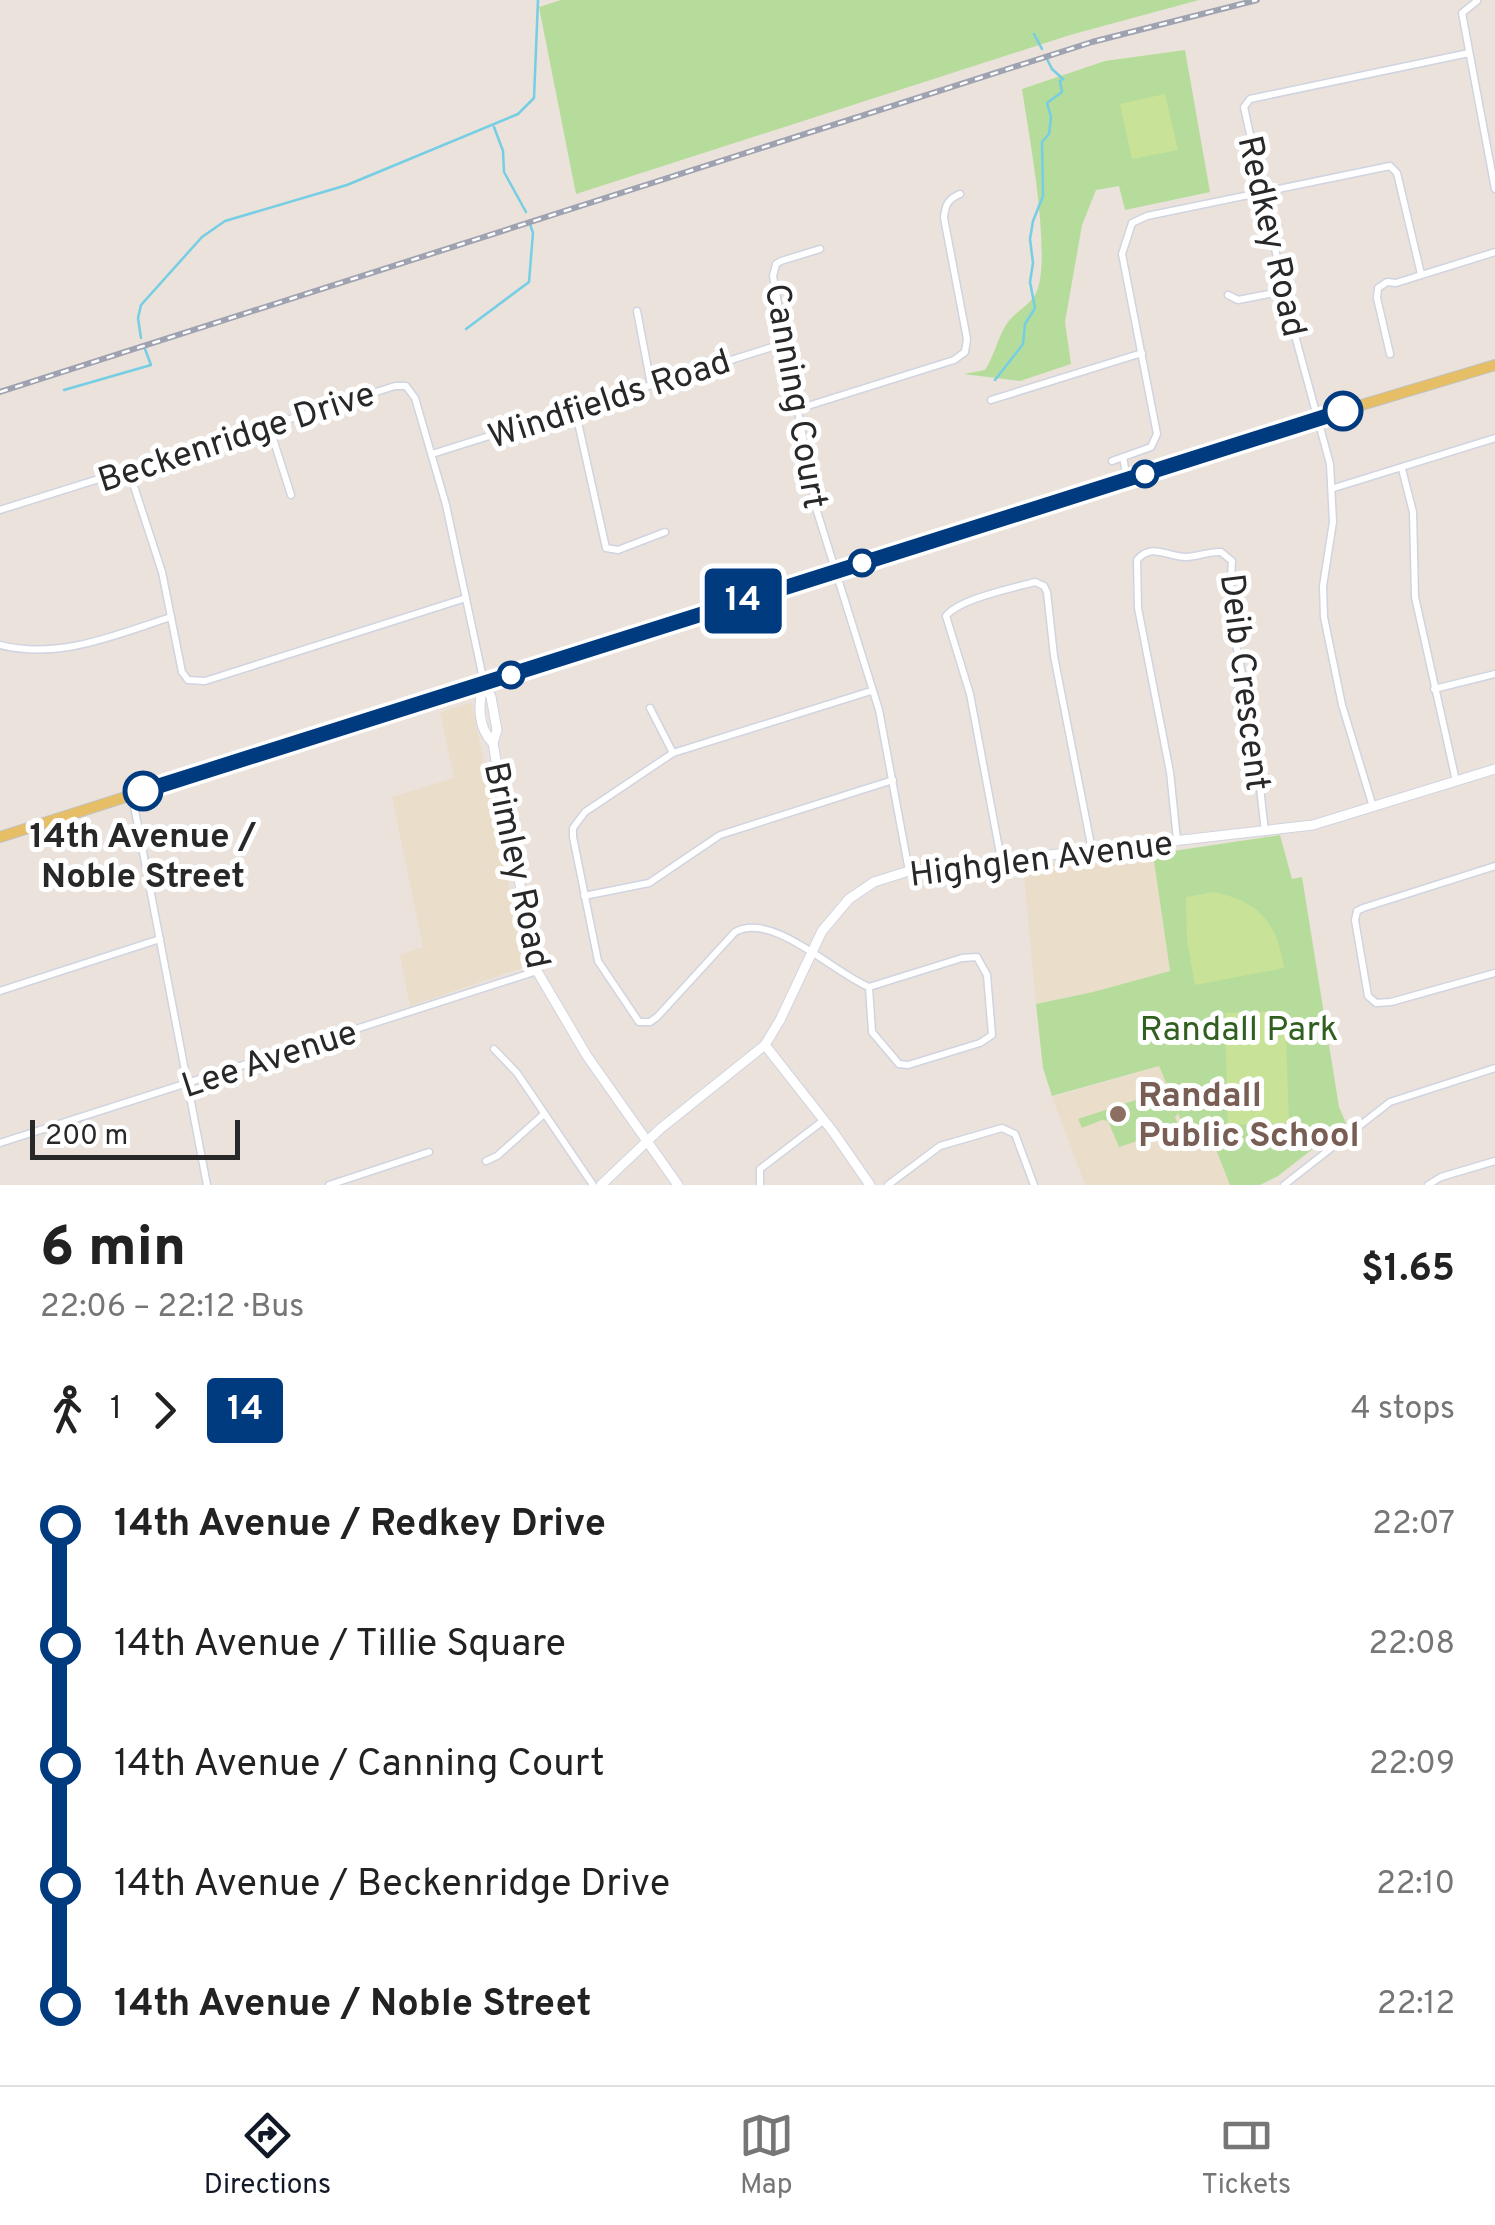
<!DOCTYPE html>
<html lang="en">
<head>
<meta charset="utf-8">
<style>
  :root { --surface:#fff; --page:#f2f2f2; --text:#222; --muted:#767676; --line:#e0e0e0; --accent:#111827 }
  body { margin:0; font-family:Overpass,sans-serif; background:var(--page); color:var(--text); height:100vh; display:flex; flex-direction:column; font-size:38px; white-space:nowrap }
  * { box-sizing:border-box; margin:0 }
  p { font-size:32px; color:var(--muted) }
  .icon { flex:none; width:55px; height:55px; fill:none; stroke:currentColor; stroke-width:2; stroke-linecap:round; stroke-linejoin:round }
  .map { position:relative; height:1185px; overflow:hidden }
  .sheet { display:flex; flex-direction:column; background:var(--surface); flex:1 }
  .sheet>* { flex:none }
  .badge { padding:0 20px; border-radius:8px; font-size:35px; line-height:65px }
  .scale { position:absolute; left:30px; bottom:25px; width:210px; box-sizing:border-box; padding-left:10px; border:5px solid #282828; border-top:0; font-size:28px; line-height:35px; white-space:nowrap; color:#282828; -webkit-text-stroke:8px #fff; paint-order:stroke }
  .map>.badge { position:absolute; translate:-50% -50%; box-shadow:0 0 0 5px #fff }
  .legs { display:flex; align-items:center; gap:15px; height:110px; padding:0 40px; font-size:32px }
  .legs p { margin-inline-start:auto }
  .headline { display:flex; align-items:center; justify-content:space-between; height:170px; padding:0 40px }
  h1 { font-size:55px; font-weight:800; line-height:75px }
  ul { padding:0 40px; list-style:none }
  li { display:flex; align-items:center; gap:35px; height:120px; font-size:38px }
  li i { display:grid; place-items:center; width:15px; height:100%; margin:0 12px; background:currentColor }
  li i::after { content:''; width:25px; height:25px; margin:-12px; border:8px solid; border-radius:50%; background:var(--surface) }
  li p { margin-inline-start:auto }
  li:first-child i { background:linear-gradient(#0000 50%,currentColor 0) }
  li:last-child i { background:linear-gradient(currentColor 50%,#0000 0) }
  .menu { display:flex; justify-content:space-around; align-items:center; height:140px; border-top:2px solid var(--line); background:var(--surface); font-size:28px; color:var(--muted) }
  .menu a { display:grid; justify-items:center; gap:5px }
  .menu .current { color:var(--accent) }
  .map>svg:first-child { display:block }
  .education { fill:#eadecb }
  .green { fill:#b6dc9b }
  .pitch { fill:#c8e397 }
  .lines { fill:none; stroke-linecap:round; stroke-linejoin:round }
  .stream { stroke:#75cee4; stroke-width:2.5 }
  .street-casing { stroke:#d0d4e0; stroke-width:9 }
  .secondary-casing { stroke:#d0d4e0; stroke-width:11 }
  .primary-casing { stroke:#c3c3c3; stroke-width:12 }
  .street { stroke:#fff; stroke-width:6 }
  .secondary { stroke:#fff; stroke-width:9 }
  .primary { stroke:#e5be65; stroke-width:10 }
  .rail-casing { stroke:#9ea2b1; stroke-width:6 }
  .rail { stroke:#fff; stroke-width:2.5; stroke-dasharray:8; stroke-linecap:butt }
  .line-1-casing { stroke:#fff; stroke-width:22 }
  .line-1 { stroke:#003b80; stroke-width:15 }
  .stop-1-dot { fill:#fff; stroke:#003b80; stroke-width:5 }
  .education-dot { fill:#8d6e63; stroke:#fff; stroke-width:4 }
  .labels { text-anchor:middle; stroke-width:10; stroke-linejoin:round; paint-order:stroke }
  .street-label { font-size:35px; fill:#282828; stroke:#fff }
  .stop-label { font-size:35px; font-weight:bold; fill:#282828; stroke:#fff }
  .park-label { font-size:35px; fill:#305f1f; stroke:#fff }
  .education-label { font-size:35px; font-weight:bold; fill:#785e54; stroke:#fff; text-anchor:start }
</style>
</head>
<body>
<div class="map">
<svg width="1495" height="1185" viewBox="0 0 1495 1185">
  <rect width="100%" height="100%" fill="#eae2db"/>
  <!-- education -->
  <g class="education">
    <path d="M472 703 525 967 410 1006 400 955 423 947 392 797 454 778 440 712Z"/>
    <path d="M1153 854 1170 971 1093 992 1036 1004 1023 866Z"/>
    <path d="M1160 1066 1188 1138 1209 1131 1230 1185H1085L1052 1097Z"/>
  </g>
  <!-- green -->
  <g class="green">
    <path d="M561 0H1199L1070 35 576 194 539 7Z"/>
    <path d="M1185 50 1210 192 1125 210 1119 186 1096 190 1082 225 1065 322 1071 364 1020 381 964 374 985 370C995 355 998 335 1008 322 1016 312 1029 305 1035 295 1054 263 1028 130 1022 89L1105 61Z"/>
    <path d="M1280 835 1292 879 1302 877 1339 1107 1346 1123 1278 1176 1260 1185H1230L1209 1132 1188 1138 1178 1113 1175 1117 1184 1140 1174 1142 1173 1139H1162L1159 1134 1119 1147 1108 1121 1102 1120 1082 1128 1078 1119 1154 1094 1173 1099 1159 1066 1052 1096 1043 1068 1036 1004 1093 992 1170 971 1153 854Z"/>
  </g>
  <!-- pitch -->
  <g class="pitch">
    <path d="M1165 94 1178 150 1132 159 1120 104Z"/>
    <path d="M1213 892C1259 901 1277 923 1284 968L1195 985 1187 940 1186 897Z"/>
    <path d="M1285 1011 1289 1123 1228 1125 1225 1013Z"/>
  </g>
  <g class="lines">
    <!-- stream -->
    <g class="stream">
      <path d="M1034 34 1042 49"/>
      <path d="M494 127 503 151 504 172 526 212"/>
      <path d="M466 329 529 282 533 233 530 224"/>
      <path d="M141 338 138 318 141 305 202 237 225 221 347 185 518 114 534 98 538 0"/>
      <path d="M995 380 1023 344 1025 324 1035 308 1030 282 1033 263 1030 239 1033 221 1043 196 1042 142 1049 134 1051 117 1047 103 1062 92 1060 81 1063 79 1052 69 1046 57"/>
      <path d="M64 390 151 365 145 349"/>
    </g>
    <!-- street casing -->
    <g class="street-casing">
      <g id="street">
        <path d="M1477 1 1462 13 1495 189"/>
        <path d="M820 249 781 261 776 264 773 276 816 508 879 710 909 871"/>
        <path d="M1228 295 1238 300 1284 291"/>
        <path d="M637 311 651 385"/>
        <path d="M1390 354 1377 298 1378 288 1387 282 1396 283 1495 252"/>
        <path d="M991 400 1142 353"/>
        <path d="M575 409 606 548 618 550 665 532"/>
        <path d="M798 409 954 360 965 352 967 339 944 218C945 205 948 199 960 194"/>
        <path d="M269 426 291 495"/>
        <path d="M432 454 785 343"/>
        <path d="M1123 457 1127 479"/>
        <path d="M1112 461 1151 447 1157 434 1122 254 1132 223 1147 216 1390 166 1397 173 1421 274"/>
        <path d="M1402 469 1413 512 1415 597 1456 781"/>
        <path d="M129 471 162 572 182 672 188 680 205 681 466 598"/>
        <path d="M1334 488 1495 438"/>
        <path d="M0 510 395 386H406L415 398 446 505 484 683"/>
        <path d="M0 645C59 660 115 635 171 617"/>
        <path d="M1434 689 1495 674"/>
        <path d="M650 708 673 753"/>
        <path d="M132 795 207 1185"/>
        <path d="M1373 807 1342 705 1324 617 1323 586 1333 522 1330 464 1290 317 1244 107 1250 99 1469 53"/>
        <path d="M1177 840 1170 772 1138 608 1137 560C1152 542 1167 557 1186 557 1198 557 1209 551 1221 552L1232 561 1229 609 1254 734 1265 832"/>
        <path d="M1001 859 970 694 946 616C959 599 1013 588 1035 582L1044 586 1047 592 1054 656 1092 850"/>
        <path d="M1495 866 1363 908 1357 911 1355 920 1368 996 1376 1003 1391 1002 1495 973"/>
        <path d="M584 896 649 883 720 835 893 780"/>
        <path d="M869 987 872 1032 899 1064 908 1065 980 1043 992 1035 987 975 977 957 962 958 869 987C834 973 772 911 735 932L657 1017 650 1022H639L598 961 573 837V828L585 812 673 753 871 691"/>
        <path d="M0 991 160 939"/>
        <path d="M494 1049 517 1073 593 1185"/>
        <path d="M0 1143 537 971"/>
        <path d="M486 1161 497 1156 544 1114"/>
        <path d="M329 1185 429 1152"/>
        <path d="M760 1185V1169L824 1120"/>
        <path d="M888 1185 940 1146 1002 1128 1015 1134 1034 1185"/>
        <path d="M1284 1185 1390 1102 1495 1068"/>
        <path d="M1428 1185 1441 1177 1495 1161"/>
      </g>
    </g>
    <!-- secondary casing -->
    <g class="secondary-casing">
      <g id="secondary">
        <path d="M484 683 491 697 497 730 493 743 499 778 537 971 587 1056 678 1185"/>
        <path d="M484 683C478 703 477 727 493 743"/>
        <path d="M765 1045 834 1133 870 1185"/>
        <path d="M601 1185 660 1129 765 1045 780 1020 822 931 849 899 874 882 909 871 1313 825 1495 769"/>
      </g>
    </g>
    <!-- primary casing -->
    <g class="primary-casing">
      <path id="primary" d="M0 837 1268 433 1495 365"/>
    </g>
    <!-- street -->
    <use href="#street" class="street"/>
    <!-- secondary -->
    <use href="#secondary" class="secondary"/>
    <!-- primary -->
    <use href="#primary" class="primary"/>
    <!-- rail casing -->
    <g class="rail-casing">
      <path id="rail" d="M0 392 1092 42 1257 0"/>
    </g>
    <!-- rail -->
    <use href="#rail" class="rail"/>
  </g>
  <g class="lines">
    <!-- line-1 casing -->
    <g class="line-1-casing">
      <path id="line-1" d="M143 791 1343 411"/>
    </g>
    <!-- line-1 -->
    <use href="#line-1" class="line-1"/>
  </g>
  <!-- markers -->
  <g class="stop-1-dot">
    <circle cx="1343" cy="411" r="18"/>
    <circle cx="1145" cy="474" r="12"/>
    <circle cx="862" cy="563" r="12"/>
    <circle cx="511" cy="675" r="12"/>
    <circle cx="143" cy="791" r="18"/>
  </g>
  <circle class="education-dot" cx="1118" cy="1114" r="10"/>
  <g class="labels">
    <!-- street labels -->
    <g class="street-label">
      <text transform="translate(1273 236) rotate(77)" y="12">Redkey Road</text>
      <text transform="translate(797 396) rotate(80)" y="12">Canning Court</text>
      <text transform="translate(609 398) rotate(-18)" y="12">Windfields Road</text>
      <text transform="translate(236 436) rotate(-18)" y="12">Beckenridge Drive</text>
      <text transform="translate(1246 682) rotate(83)" y="12">Deib Crescent</text>
      <text transform="translate(1041 858) rotate(-7)" y="12">Highglen Avenue</text>
      <text transform="translate(518 865) rotate(78)" y="12">Brimley Road</text>
      <text transform="translate(269 1058) rotate(-18)" y="12">Lee Avenue</text>
    </g>
    <!-- stop labels -->
    <g class="stop-label">
      <text x="143" y="847">14th Avenue /<tspan x="143" dy="40">Noble Street</tspan></text>
    </g>
    <!-- park labels -->
    <g class="park-label">
      <text x="1239" y="1040">Randall Park</text>
    </g>
    <!-- education labels -->
    <g class="education-label">
      <text x="1138" y="1106">Randall<tspan x="1138" dy="40">Public School</tspan></text>
    </g>
  </g>
</svg>
<div class="scale">200 m</div>
<b class="badge" style="left:743px;top:601px;background:#003b80;color:#fff">14</b>
</div>
<section class="sheet">
<div class="headline"><div><h1>6 min</h1><p>22:06 – 22:12 · Bus</p></div><b>$1.65</b></div>
<div class="legs"><svg class="icon" aria-label="walk" viewBox="0 0 24 24"><circle cx="13" cy="4" r="2"/><path d="M13 8l-2 6 4 7M11 14l-3 7M7 12l3-4h3l4 4"/></svg>1<svg class="icon" aria-label="forward" viewBox="0 0 24 24"><path d="M9 5l7 7-7 7"/></svg><b class="badge" style="background:#003b80;color:#fff">14</b><p>4 stops</p></div>
<ul>
<li><i style="color:#003b80"></i><b>14th Avenue / Redkey Drive</b><p>22:07</p></li>
<li><i style="color:#003b80"></i><span>14th Avenue / Tillie Square</span><p>22:08</p></li>
<li><i style="color:#003b80"></i><span>14th Avenue / Canning Court</span><p>22:09</p></li>
<li><i style="color:#003b80"></i><span>14th Avenue / Beckenridge Drive</span><p>22:10</p></li>
<li><i style="color:#003b80"></i><b>14th Avenue / Noble Street</b><p>22:12</p></li>
</ul>
</section>
<nav class="menu">
<a class="current"><svg class="icon" aria-label="directions" viewBox="0 0 24 24"><path d="M12 3l9 9-9 9-9-9zM9 14v-3h6M13 9l2 2-2 2"/></svg>Directions</a>
<a><svg class="icon" aria-label="map" viewBox="0 0 24 24"><path d="M3 6l6-2 6 2 6-2v14l-6 2-6-2-6 2zM9 4v14M15 6v14"/></svg>Map</a>
<a><svg class="icon" aria-label="tickets" viewBox="0 0 24 24"><path d="M3 7h18v10H3zM15 7v10"/></svg>Tickets</a>
</nav>
</body>
</html>
